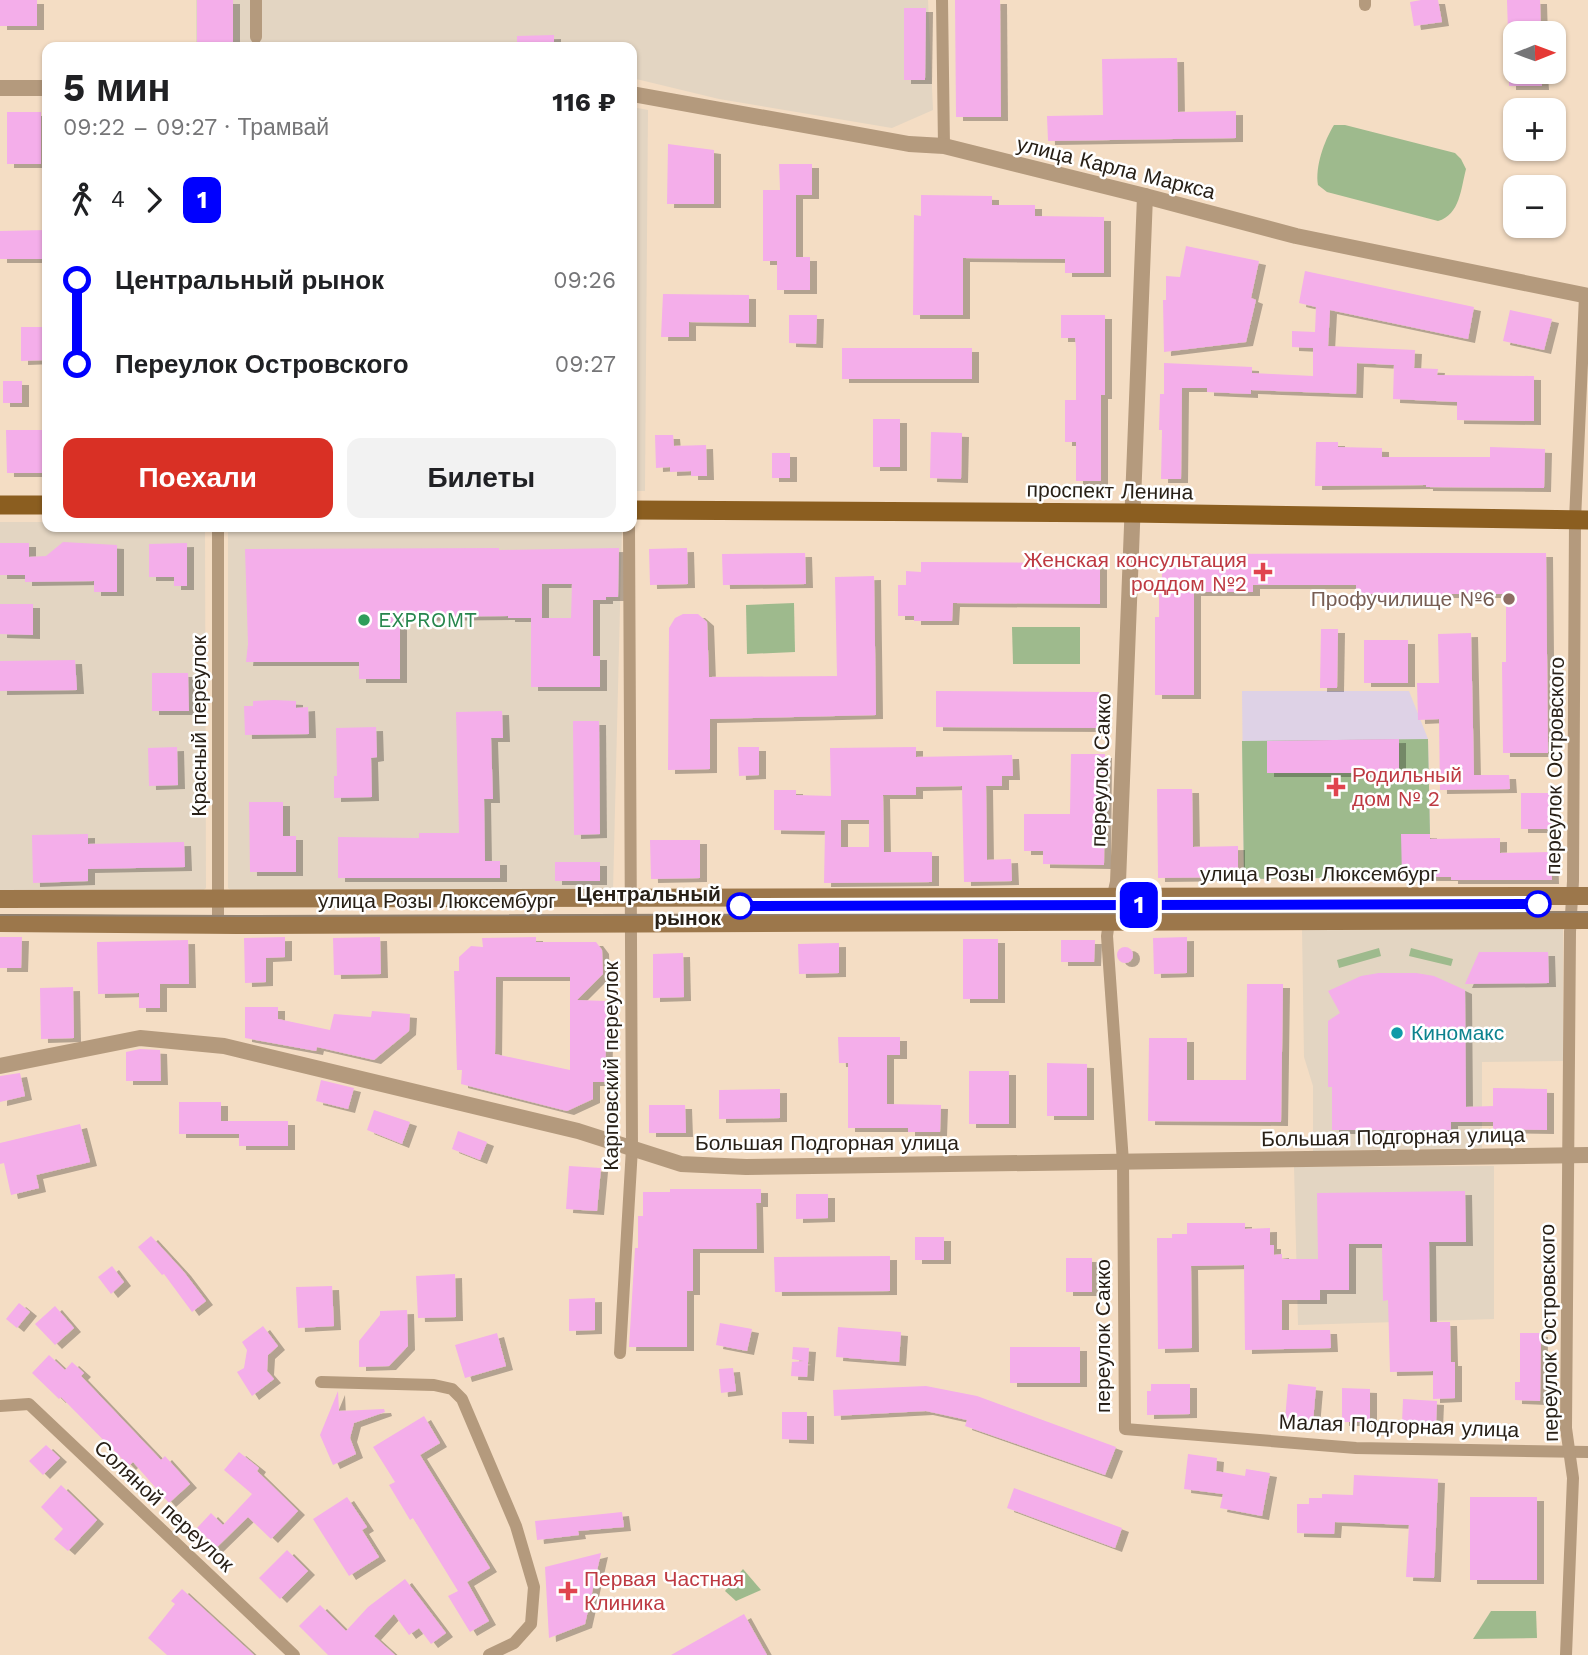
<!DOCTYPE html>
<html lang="ru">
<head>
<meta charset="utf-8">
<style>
  :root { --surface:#fff; --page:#f2f2f2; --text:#202124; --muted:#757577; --accent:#d93025 }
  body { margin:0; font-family:"Work Sans",sans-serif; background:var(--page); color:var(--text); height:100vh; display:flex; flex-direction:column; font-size:26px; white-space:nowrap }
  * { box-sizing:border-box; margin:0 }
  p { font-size:23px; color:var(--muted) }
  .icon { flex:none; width:38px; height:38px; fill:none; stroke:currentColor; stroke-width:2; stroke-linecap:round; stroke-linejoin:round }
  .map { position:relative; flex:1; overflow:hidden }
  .details { position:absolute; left:42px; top:42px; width:595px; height:490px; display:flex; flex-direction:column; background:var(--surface); border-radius:14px; box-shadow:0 2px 5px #0004 }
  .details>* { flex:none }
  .badge { padding:0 14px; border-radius:10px; font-size:24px; line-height:46px }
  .needle { width:46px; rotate:89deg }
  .tools { position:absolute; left:1503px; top:21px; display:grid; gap:14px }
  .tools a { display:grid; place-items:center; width:63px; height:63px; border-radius:14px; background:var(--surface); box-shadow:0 2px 5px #0004; font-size:35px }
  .map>.badge { position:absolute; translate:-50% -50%; box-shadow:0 0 0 4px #fff }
  .legs { display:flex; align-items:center; gap:10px; height:77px; padding:0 21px; font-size:23px }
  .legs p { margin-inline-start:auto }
  .overview { display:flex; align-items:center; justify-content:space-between; height:119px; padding:0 21px }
  h1 { font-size:38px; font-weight:700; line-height:52px }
  .action { display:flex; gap:14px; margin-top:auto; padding:14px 21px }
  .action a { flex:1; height:80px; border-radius:14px; background:var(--accent); color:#fff; font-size:28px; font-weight:700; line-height:80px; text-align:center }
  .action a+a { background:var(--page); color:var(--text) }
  ul { padding:0 21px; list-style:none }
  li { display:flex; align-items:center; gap:24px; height:84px; font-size:26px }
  li i { display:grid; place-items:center; width:10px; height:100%; margin:0 9px; background:currentColor }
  li i::after { content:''; width:18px; height:18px; margin:-9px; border:5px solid; border-radius:50%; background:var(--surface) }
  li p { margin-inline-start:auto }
  li:first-child i { background:linear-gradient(#0000 50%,currentColor 0) }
  li:last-child i { background:linear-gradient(currentColor 50%,#0000 0) }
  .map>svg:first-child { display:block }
  .commercial { fill:#e3d5c2 }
  .medical { fill:#ded2e6 }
  .green { fill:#9eba8d }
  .building { fill:#f4aeea; fill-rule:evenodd; filter:url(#shadow) }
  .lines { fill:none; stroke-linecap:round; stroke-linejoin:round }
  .minor { stroke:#b49a7d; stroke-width:12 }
  .tertiary { stroke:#b49a7d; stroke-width:16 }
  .secondary { stroke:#9c774b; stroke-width:18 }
  .primary { stroke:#8b5e20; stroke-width:19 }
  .tram { stroke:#928271; stroke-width:2 }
  .line-1-casing { stroke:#fff; stroke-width:16 }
  .line-1 { stroke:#00f; stroke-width:10 }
  .health-dot { fill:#e0444e; stroke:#fff; stroke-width:2.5 }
  .education-dot { fill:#8d6e63; stroke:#fff; stroke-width:2.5 }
  .leisure-dot { fill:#2e9e5b; stroke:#fff; stroke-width:2.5 }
  .stop-1-dot { fill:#fff; stroke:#00f; stroke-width:3.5 }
  .culture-dot { fill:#0f9aa8; stroke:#fff; stroke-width:2.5 }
  .labels { text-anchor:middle; stroke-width:5; stroke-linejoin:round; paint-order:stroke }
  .street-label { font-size:21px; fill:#282017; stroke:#fff }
  .health-label { font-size:21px; fill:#be3a42; stroke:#fff; text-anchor:start }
  .education-label { font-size:21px; fill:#785e54; stroke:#fff; text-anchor:end }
  .leisure-label { font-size:21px; fill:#27864d; stroke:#fff; text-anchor:start }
  .stop-label { font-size:21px; font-weight:bold; fill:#282017; stroke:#fff; text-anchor:end }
  .culture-label { font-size:21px; fill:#0d838f; stroke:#fff; text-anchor:start }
</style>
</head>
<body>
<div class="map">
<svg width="1588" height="1655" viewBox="0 0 1588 1655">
  <defs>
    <filter id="shadow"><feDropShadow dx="7" dy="4" stdDeviation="0" flood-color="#0004"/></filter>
  </defs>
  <rect width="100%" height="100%" fill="#f4ddc4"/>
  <!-- commercial -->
  <g class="commercial">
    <path d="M196 0H928L933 110 892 128 719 99 632 78V47H196Z"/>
    <path d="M632 107 648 110 645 491H632Z"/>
    <path d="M0 522H47V527H205L206 888 200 893H0Z"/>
    <path d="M228 527H622L613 891 233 892 228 888Z"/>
    <path d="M1563 924V1061L1482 1062V1148L1313 1151V1086L1304 1057 1302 928Z"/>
    <path d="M1494 1166V1319L1298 1325 1294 1167Z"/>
  </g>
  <!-- medical -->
  <path class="medical" d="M1242 691H1409L1428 739 1430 834H1402V877L1244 879Z"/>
  <!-- green -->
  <g class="green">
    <path d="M1334 125H1345L1455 153 1461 159 1466 169C1461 188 1460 215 1438 221L1327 192 1318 185C1315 167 1324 141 1334 125Z"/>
    <path d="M794 603 795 652 747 654 746 605Z"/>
    <path d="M1012 627H1080V664H1013Z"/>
    <path d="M1428 739 1430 834H1402V877L1244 879 1242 741Z"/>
    <path d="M1379 948 1381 956 1339 968 1337 960Z"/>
    <path d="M1411 948 1453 959 1451 966 1409 956Z"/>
    <path d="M743 1569 761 1590 736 1601 725 1591Z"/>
    <path d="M1491 1611H1536L1537 1638 1473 1639Z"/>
  </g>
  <!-- building -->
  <g class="building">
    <rect x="0" y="0" width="37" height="26"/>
    <rect x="197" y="0" width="36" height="47"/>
    <path d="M955 0H1000L1001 117H956Z"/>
    <path d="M1421 0H1438L1442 22 1414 26 1410 2Z"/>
    <path d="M1507 0H1540L1541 33H1508Z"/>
    <path d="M904 8H926L925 80H904Z"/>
    <path d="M554 35V47H517V36Z"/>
    <path d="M1177 58 1178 112 1236 111V138L1048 141 1047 116 1103 115 1102 59Z"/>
    <path d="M1509 72H1541L1542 86H1509Z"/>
    <rect x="7" y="112" width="34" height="52"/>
    <path d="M668 144 714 150V204H667Z"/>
    <path d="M779 164H812V195H796V257H810V290H777V261H763V190H780Z"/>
    <path d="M921 195 992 196V205H1035V216L1104 217V273H1065V259L963 258V315H913L914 215 921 216Z"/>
    <path d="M47 230V259H0V231Z"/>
    <path d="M1186 246 1259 261 1251 298 1256 300 1246 342 1164 352 1163 300H1166V276L1180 277Z"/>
    <path d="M1305 271 1474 307 1468 339 1330 310 1328 346 1415 350 1414 368 1438 369 1437 375 1534 376V421L1457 420V402L1393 399 1394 365 1357 363 1356 394 1251 390V394L1207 392V388H1182L1181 479H1161L1162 430H1159L1160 394H1164V363L1252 367V373L1313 376V348L1292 347V331L1315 332 1316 307 1299 303Z"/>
    <path d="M663 294 749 295V323L689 322V337H661Z"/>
    <path d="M1510 310 1552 319 1544 350 1503 341Z"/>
    <path d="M789 315H817L816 344 789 343Z"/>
    <path d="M1061 315H1105V395H1101V481H1076V442H1065V400H1076V348L1075 338H1061Z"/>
    <path d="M21 327H47V360L21 361Z"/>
    <rect x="842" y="348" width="130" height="31"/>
    <rect x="3" y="381" width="19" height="22"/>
    <rect x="873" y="419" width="27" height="48"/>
    <path d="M6 430H47V473H7Z"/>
    <path d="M931 432 962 433 961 479 930 478Z"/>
    <path d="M655 435H673L674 446 706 445 707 476H691V471L670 472V467L656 468Z"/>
    <path d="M1316 442H1338V447L1382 448V457H1490V447L1545 449 1544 488 1426 487V485L1315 486Z"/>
    <rect x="772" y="453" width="18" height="25"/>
    <path d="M63 542 117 545V592H94V581L25 582V575H0V543H29V557L46 556Z"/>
    <path d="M187 543V586H174V577H149V544Z"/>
    <path d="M499 548V550L619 548 618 597H606V600H593V656H600V687H531V618H508V616L400 617V679H359V662H246L248 644 245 549ZM542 584H572L571 618H542Z"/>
    <path d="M687 548 688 584 650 585 649 549Z"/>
    <path d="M805 553 806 584 723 585 722 554Z"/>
    <path d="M1443 553H1546L1548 753H1503L1502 662H1506V594H1356V585H1253V592H1194V695H1155V617H1159V583H1162V567H1176V564H1184V558H1193V554Z"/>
    <path d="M921 562 1100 563V604L953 603 952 621H914V616H898V585H906V571L921 572Z"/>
    <path d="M874 576 876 715 710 719V769L668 770 669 628 675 618 683 614H698L707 622 709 677 837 676 835 577Z"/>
    <path d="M0 604H33V635L0 634Z"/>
    <path d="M1321 629H1338L1337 688H1320Z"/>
    <path d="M1471 633 1474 775H1509L1510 789 1440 790 1439 719 1418 720 1417 683H1439L1438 634Z"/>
    <rect x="1364" y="640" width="44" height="43"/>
    <path d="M75 660 77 690 0 691V661Z"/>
    <path d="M152 673H188L189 711H152Z"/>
    <path d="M936 691 1099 692V728L936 727Z"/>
    <path d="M274 700 296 701V708L308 707 309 734 245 735 244 706H253V701Z"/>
    <path d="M502 711 503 738H491L493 799H484L485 861H500V878H338V837L419 838V833H459L456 712Z"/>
    <path d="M573 721H599L600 834 574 835Z"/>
    <path d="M376 727 377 757 371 758 372 797 334 798V776H337L336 728Z"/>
    <path d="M1399 739V773H1267V741Z"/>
    <path d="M177 747 178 785 149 786 148 748Z"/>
    <path d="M738 747H759V775L739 776Z"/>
    <path d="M916 747V757L1012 755 1013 776H1002V786H986L987 860 1011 859 1012 881 964 882 962 786 916 787V795H883L884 852H932V882L824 883 825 831 774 830V790H796V795L831 796 830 748ZM841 820H869V847H841Z"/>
    <path d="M1071 754H1105L1104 865 1043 864V851H1024V814H1070Z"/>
    <path d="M1157 789H1192L1193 847 1238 846V877L1158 878Z"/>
    <rect x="1521" y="793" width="32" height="36"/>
    <path d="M249 802H283V836H296V872H250Z"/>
    <path d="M88 834V844L184 842 185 867 88 869V881L33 883 32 835Z"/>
    <path d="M1401 834H1430V839L1500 838V853L1551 852 1552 880H1451V877H1402Z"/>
    <path d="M650 840H700V878L651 879Z"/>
    <rect x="555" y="862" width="45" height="19"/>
    <path d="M0 937H22L21 968H0Z"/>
    <path d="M285 937V957L266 958V982L245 983 244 938Z"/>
    <path d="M380 937 381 974 334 975 333 938Z"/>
    <path d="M536 937V942H596L602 950 603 974 577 1000 607 1001 605 1082H593V1099L567 1111 461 1084 462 1070H457L454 971H459V957L471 946 483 947 482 938ZM496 977H570V1070L495 1054Z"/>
    <path d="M1187 937V973L1154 974 1153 938Z"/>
    <rect x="963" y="939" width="35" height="60"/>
    <path d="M188 940 189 984H160V1008H139V993L98 994 97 942Z"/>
    <path d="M1061 940H1095L1094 962H1061Z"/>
    <path d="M839 943V973L799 974 798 944Z"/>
    <circle cx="1125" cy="955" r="8"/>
    <path d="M1479 952H1548L1549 983 1465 984Z"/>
    <path d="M683 953 684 997 653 998V954Z"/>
    <path d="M1379 973H1416L1434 976 1465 990 1466 1107 1493 1106V1088L1547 1089V1130L1493 1129V1122H1451V1130H1332V1087H1328V1021L1340 1013 1328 991 1361 976Z"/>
    <path d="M1247 984H1283L1281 1122 1148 1121 1149 1038H1187V1080H1246Z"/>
    <path d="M73 987 74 1038 41 1039 40 988Z"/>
    <path d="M245 1007H278V1019L330 1030 334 1014 371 1017 372 1011 410 1014 409 1031 374 1060 317 1047 316 1051 245 1038Z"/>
    <path d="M838 1037H900V1055H887V1104L941 1105 940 1132H908V1128H848V1063H839Z"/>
    <path d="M140 1049 160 1050 161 1081H126V1052Z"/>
    <path d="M1047 1063 1087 1064V1116H1047Z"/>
    <rect x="969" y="1071" width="40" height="53"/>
    <path d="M20 1073 25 1096 0 1102V1076Z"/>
    <path d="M321 1080 354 1088 348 1109 316 1101Z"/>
    <path d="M780 1089V1118L719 1119V1090Z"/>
    <path d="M179 1102H221V1121H288V1146H239V1134H179Z"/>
    <path d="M649 1105H685L686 1133H649Z"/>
    <path d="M374 1110 410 1122 402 1144 367 1130Z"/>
    <path d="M80 1124 90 1162 36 1175 39 1188 11 1195 4 1163 0 1164V1143Z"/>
    <path d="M458 1131 487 1142 480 1160 452 1149Z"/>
    <path d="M569 1166 601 1168 597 1211 566 1209Z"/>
    <path d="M670 1189H761V1203H756L757 1249H693V1291H687V1347H629L635 1248H638V1216H643V1192H670Z"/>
    <path d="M1465 1191 1466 1242H1429L1430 1322H1450L1451 1362H1455V1398L1433 1399V1371L1390 1372 1388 1300 1383 1301 1382 1244H1349V1290H1320V1300H1282V1330H1330L1331 1348 1245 1350 1244 1265 1191 1266 1192 1348 1158 1349 1157 1238H1172V1234H1187V1223H1245V1229L1270 1228V1245H1274V1255L1282 1254V1259H1318L1317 1193Z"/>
    <path d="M796 1194H828V1218L796 1219Z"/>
    <path d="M151 1236 184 1272 206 1301 192 1312 164 1274 162 1275 138 1247Z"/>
    <rect x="915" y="1237" width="29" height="23"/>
    <path d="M890 1256V1291L775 1292 774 1257Z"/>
    <rect x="1066" y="1258" width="26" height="34"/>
    <path d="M112 1266 124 1282 111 1294 98 1277Z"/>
    <path d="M455 1274 456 1317 418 1318 416 1276Z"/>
    <path d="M332 1286 334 1326 298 1328 296 1287Z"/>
    <path d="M595 1298V1330L569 1331V1299Z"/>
    <path d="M19 1303 30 1312 17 1328 6 1319Z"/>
    <path d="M55 1306 74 1328 55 1345 35 1324Z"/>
    <path d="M407 1310 408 1346 389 1366 359 1367V1341L380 1315V1311Z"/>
    <path d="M720 1323 752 1329 747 1351 716 1345Z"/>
    <path d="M263 1326 278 1346 268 1355 267 1371 274 1379 252 1396 237 1372 244 1368 247 1350 242 1342Z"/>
    <path d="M838 1327 901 1332 899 1362 836 1357Z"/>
    <path d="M497 1333 506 1366 465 1378 455 1345Z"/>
    <path d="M1520 1333H1541L1540 1401 1515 1400V1382H1520Z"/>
    <path d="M793 1347 809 1348 807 1377 791 1376 792 1362 804 1361 792 1359Z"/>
    <rect x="1010" y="1347" width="70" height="36"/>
    <path d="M49 1355 65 1370 72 1362 84 1373 81 1376 161 1460 165 1456 190 1484 169 1503 133 1462 129 1466 61 1397 59 1399 32 1373Z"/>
    <path d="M733 1368 736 1391 721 1393 719 1369Z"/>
    <path d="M1151 1384H1190V1414L1147 1415V1391H1151Z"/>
    <path d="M1288 1384 1316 1387 1313 1422 1285 1420Z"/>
    <path d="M926 1386 977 1396 1116 1447 1105 1475 965 1426 967 1420 926 1411 834 1416 833 1390Z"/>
    <path d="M1342 1388 1370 1389V1422H1342Z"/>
    <path d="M338 1391 339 1411 384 1409 385 1412 354 1423 350 1438 356 1454 333 1465 320 1435Z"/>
    <path d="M1403 1399 1437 1401 1436 1424 1402 1423Z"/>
    <path d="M782 1412H807V1440L782 1439Z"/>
    <path d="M424 1416 440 1443 420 1455 490 1568 467 1582 489 1621 470 1632 448 1596 458 1591 413 1518 410 1520 389 1485 395 1482 373 1447Z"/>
    <path d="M46 1445 60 1458 43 1475 29 1461Z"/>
    <path d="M239 1452 259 1468 257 1471 298 1511 271 1539 248 1517 213 1551 205 1543 209 1540 197 1528 211 1513 223 1525 252 1494 224 1470Z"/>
    <path d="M1188 1454 1217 1458 1216 1471 1245 1476 1246 1469 1270 1473 1262 1516 1220 1508 1223 1494 1184 1489Z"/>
    <path d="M1354 1475 1438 1479 1434 1578 1406 1577 1409 1525 1335 1522 1334 1534 1297 1533V1504H1309V1498H1322V1494L1353 1495Z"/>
    <path d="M61 1485 97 1520 68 1551 54 1539 63 1529 41 1507Z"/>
    <path d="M1014 1488 1122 1528 1115 1548 1007 1508Z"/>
    <path d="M347 1497 367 1527 362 1530 379 1557 349 1576 313 1519Z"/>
    <rect x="1470" y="1497" width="67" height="83"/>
    <path d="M622 1512 624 1527 578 1531 579 1535 537 1540 535 1521Z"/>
    <path d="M287 1550 308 1571 280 1599 259 1578Z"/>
    <path d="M601 1553 585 1624 549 1638 545 1567Z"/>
    <path d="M405 1579 446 1633 431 1644 419 1628 409 1635 394 1614 374 1636 395 1655H328L299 1626 320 1605 346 1631 368 1607Z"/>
    <path d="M182 1589 254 1655H167L148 1638 175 1604 171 1601Z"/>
    <path d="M744 1614 767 1655H671Z"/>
  </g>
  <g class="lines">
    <!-- minor -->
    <g class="minor">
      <path d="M256 0V37"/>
      <path d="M942 0 944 146"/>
      <path d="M1365 5V0"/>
      <path d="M218 527V925"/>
      <path d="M1109 922 1107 936 1123 1162 1125 1429 1356 1448 1588 1452"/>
      <path d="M620 1353 632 1148 629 527"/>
      <path d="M321 1382 434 1385 452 1389 462 1399 516 1526 534 1587 531 1624 514 1643 489 1655"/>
      <path d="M0 1406 29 1404 294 1655"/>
      <path d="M1566 1655 1573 1478 1566 1428 1570 932 1573 881 1575 520 1585 296"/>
    </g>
    <!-- tertiary -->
    <g class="tertiary">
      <path d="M0 88H47"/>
      <path d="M632 94 909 144 944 146 1145 196 1296 236 1588 296"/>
      <path d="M1109 922 1118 882 1145 196"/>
      <path d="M0 1066 140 1038 224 1046 578 1131 681 1164 746 1167 1588 1155"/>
    </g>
    <!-- secondary -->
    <g class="secondary">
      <path d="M0 899 1588 896"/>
      <path d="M0 923 236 925 1588 920"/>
    </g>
    <!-- primary -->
    <g class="primary">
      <path d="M0 505H47"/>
      <path d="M632 510 1131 513 1588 520"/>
    </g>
    <!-- tram -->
    <path class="tram" d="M0 915 236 916 1588 912"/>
  </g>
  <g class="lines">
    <!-- line-1 casing -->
    <g class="line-1-casing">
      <path id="line-1" d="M740 906 1538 904"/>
    </g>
    <!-- line-1 -->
    <use href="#line-1" class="line-1"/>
  </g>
  <!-- markers -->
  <g class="health-dot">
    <path d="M1259.5 561.5h7v7h7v7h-7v7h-7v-7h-7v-7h7z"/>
    <path d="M1332.5 776.5h7v7h7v7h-7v7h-7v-7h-7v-7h7z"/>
    <path d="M564.5 1580.5h7v7h7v7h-7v7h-7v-7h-7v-7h7z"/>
  </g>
  <circle class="education-dot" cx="1509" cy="599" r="7"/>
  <circle class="leisure-dot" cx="364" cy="620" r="7"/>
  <g class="stop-1-dot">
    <circle cx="1538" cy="904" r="12"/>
    <circle cx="740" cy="906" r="12"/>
  </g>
  <circle class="culture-dot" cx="1397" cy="1033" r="7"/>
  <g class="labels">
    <!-- street labels -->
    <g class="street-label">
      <text transform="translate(1116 168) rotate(14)" y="7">улица Карла Маркса</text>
      <text transform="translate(1110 491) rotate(1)" y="7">проспект Ленина</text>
      <text transform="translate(199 726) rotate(-90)" y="7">Красный переулок</text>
      <text transform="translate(1555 766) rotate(-89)" y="7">переулок Островского</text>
      <text transform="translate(1101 770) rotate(-88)" y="7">переулок Сакко</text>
      <text x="1319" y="881">улица Розы Люксембург</text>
      <text x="437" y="908">улица Розы Люксембург</text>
      <text transform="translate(611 1066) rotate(-90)" y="7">Карповский переулок</text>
      <text transform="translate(1393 1137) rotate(-1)" y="7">Большая Подгорная улица</text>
      <text x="827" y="1150">Большая Подгорная улица</text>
      <text transform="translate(1549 1333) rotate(-91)" y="7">переулок Островского</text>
      <text transform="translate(1103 1336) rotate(-90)" y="7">переулок Сакко</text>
      <text transform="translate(1399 1426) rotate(2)" y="7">Малая Подгорная улица</text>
      <text transform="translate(164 1506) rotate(43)" y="7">Соляной переулок</text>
    </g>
    <!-- health labels -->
    <g class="health-label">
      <text x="1247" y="567" text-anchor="end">Женская консультация<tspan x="1247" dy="24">роддом №2</tspan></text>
      <text x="1352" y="782">Родильный<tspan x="1352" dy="24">дом № 2</tspan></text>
      <text x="584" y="1586">Первая Частная<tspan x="584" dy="24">Клиника</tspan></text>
    </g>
    <!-- education labels -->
    <g class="education-label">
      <text x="1495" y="606">Профучилище №6</text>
    </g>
    <!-- leisure labels -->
    <g class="leisure-label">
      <text x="378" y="627">EXPROMT</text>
    </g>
    <!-- stop labels -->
    <g class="stop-label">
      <text x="721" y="901">Центральный<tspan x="721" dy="24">рынок</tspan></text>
    </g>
    <!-- culture labels -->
    <g class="culture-label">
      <text x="1411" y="1040">Киномакс</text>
    </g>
  </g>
</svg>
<div class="tools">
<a><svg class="needle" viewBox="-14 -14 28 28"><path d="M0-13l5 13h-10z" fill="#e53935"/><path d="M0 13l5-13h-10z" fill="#757577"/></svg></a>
<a>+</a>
<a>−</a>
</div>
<b class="badge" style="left:1139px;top:905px;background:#00f;color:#fff">1</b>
<section class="details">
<div class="overview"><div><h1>5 мин</h1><p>09:22 – 09:27 · Трамвай</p></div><b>116 ₽</b></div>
<div class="legs"><svg class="icon" aria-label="walk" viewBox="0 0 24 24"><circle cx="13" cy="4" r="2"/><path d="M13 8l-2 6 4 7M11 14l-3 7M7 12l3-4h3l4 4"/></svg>4<svg class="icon" aria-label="forward" viewBox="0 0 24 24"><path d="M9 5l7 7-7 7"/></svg><b class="badge" style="background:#00f;color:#fff">1</b></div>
<ul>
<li><i style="color:#00f"></i><b>Центральный рынок</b><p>09:26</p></li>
<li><i style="color:#00f"></i><b>Переулок Островского</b><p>09:27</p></li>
</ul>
<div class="action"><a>Поехали</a><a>Билеты</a></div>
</section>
</div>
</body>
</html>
